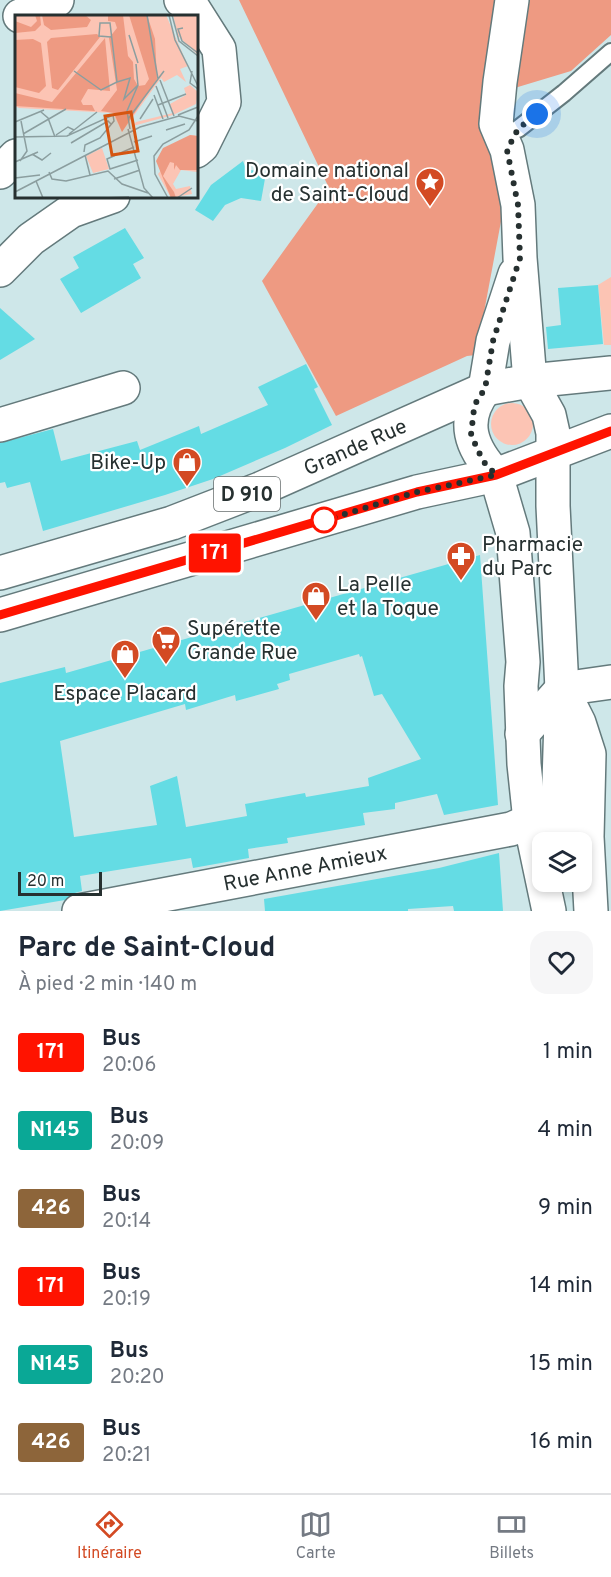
<!DOCTYPE html>
<html lang="fr">
<head>
<meta charset="utf-8">
<style>
  :root { --surface:#fff; --page:#f6f6f7; --text:#1f2937; --muted:#747a83; --line:#e0e1e3; --accent:#d34a23 }
  body { margin:0; font-family:Overpass,sans-serif; background:var(--page); color:var(--text); height:100vh; display:flex; flex-direction:column; font-size:22px; white-space:nowrap }
  * { box-sizing:border-box; margin:0 }
  p { font-size:20px; color:var(--muted) }
  .icon { flex:none; width:33px; height:33px; fill:none; stroke:currentColor; stroke-width:2; stroke-linecap:round; stroke-linejoin:round }
  .map { position:relative; height:911px; overflow:hidden }
  .side { display:flex; flex-direction:column; background:var(--surface); flex:1 }
  .side>* { flex:none }
  .badge { padding:0 12px; border-radius:4px; font-size:21px; line-height:39px }
  .controls { position:absolute; left:532px; top:832px; display:grid; gap:12px }
  .controls a { display:grid; place-items:center; width:60px; height:60px; border-radius:12px; background:var(--surface); box-shadow:0 3px 9px #0003; font-size:30px }
  .scale { position:absolute; left:18px; bottom:15px; width:84px; box-sizing:border-box; padding-left:6px; border:3px solid #263030; border-top:0; font-size:16px; line-height:21px; white-space:nowrap; color:#263030; -webkit-text-stroke:4px #fff; paint-order:stroke }
  .you { position:absolute; width:30px; height:30px; margin:-15px; border:4px solid #fff; border-radius:50%; background:#1a73e8; box-shadow:0 0 0 9px #1a73e833 }
  .map>.badge { position:absolute; translate:-50% -50%; box-shadow:0 0 0 3px #fff }
  .round { display:grid; place-items:center; flex:none; width:63px; height:63px; border-radius:18px; background:var(--page) }
  .overview { display:flex; align-items:center; justify-content:space-between; height:102px; padding:0 18px }
  h1 { font-size:28px; font-weight:700; line-height:45px }
  ul { padding:0; list-style:none }
  li { display:flex; align-items:center; gap:18px; height:78px; padding:0 18px }
  li div { flex:1 }
  li b { display:block; font-size:22px }
  li em { font-style:normal }
  li .badge { min-width:66px; font-weight:700; text-align:center }
  .tabs { display:flex; justify-content:space-around; align-items:center; height:84px; border-top:2px solid var(--line); background:var(--surface); font-size:16px; color:var(--muted) }
  .tabs a { display:grid; justify-items:center; gap:3px }
  .tabs .active { color:var(--accent) }
  .map>svg:first-child { display:block }
  .green { fill:#fcc4b4 }
  .forest { fill:#ee9a82 }
  .building { fill:#64dce4; fill-rule:evenodd }
  .lines { fill:none; stroke-linecap:round; stroke-linejoin:round }
  .service-casing { stroke:#647a7c; stroke-width:20 }
  .minor-casing { stroke:#647a7c; stroke-width:36 }
  .secondary-casing { stroke:#647a7c; stroke-width:36 }
  .primary-casing { stroke:#647a7c; stroke-width:36 }
  .service { stroke:#fff; stroke-width:16 }
  .minor { stroke:#fff; stroke-width:33 }
  .secondary { stroke:#fff; stroke-width:33 }
  .primary { stroke:#fff; stroke-width:33 }
  .line-casing { stroke:#fff; stroke-width:14 }
  .line { stroke:#ff1300; stroke-width:9 }
  .walk { stroke:#263030; stroke-width:6; stroke-dasharray:0 10.8 }
  .stop-dot { fill:#fff; stroke:#ff1300; stroke-width:3 }
  .labels { text-anchor:middle; stroke-width:4.5; stroke-linejoin:round; paint-order:stroke }
  .shield { fill:#fff; stroke:#676e6e; stroke-width:1.5 }
  .shield-label { font-size:20px; font-weight:bold; fill:#263030 }
  .poi-label { font-size:21px; fill:#263030; stroke:#fff; text-anchor:start }
  .street-label { font-size:21px; fill:#263030; stroke:#fff }
  .inset-road { fill:none; stroke:#8b9e9f; stroke-width:1.5 }
  .view { fill:#d55510; fill-opacity:0.15; stroke:#d55510; stroke-width:3 }
  .inset-edge { fill:none; stroke:#263030; stroke-width:3 }
</style>
</head>
<body>
<div class="map">
<svg width="611" height="911" viewBox="0 0 611 911">
  <rect width="100%" height="100%" fill="#cee7e9"/>
  <!-- green -->
  <g class="green">
    <path d="M611 277V345H604L598 285Z"/>
    <circle cx="512" cy="424" r="21"/>
  </g>
  <!-- forest -->
  <path class="forest" d="M239 0H611V35L571 71 491 95 502 216 476 355 467 356 336 416 262 281 329 188Z"/>
  <!-- building -->
  <g class="building">
    <path d="M243 161 246 169 266 173 261 201 241 198 225 205 213 221 195 210 211 185Z"/>
    <path d="M125 228 144 258 133 264 141 278 81 313 60 279 79 268 73 257Z"/>
    <path d="M598 285 603 344 548 349 546 327 561 325 558 288Z"/>
    <path d="M0 308 35 339 0 360Z"/>
    <path d="M306 364 318 387 314 389 332 425 285 448 213 479 165 495 43 531 30 482 7 488 5 482 0 483V443L53 429 61 461 137 441 140 450 199 426 201 434 268 405 258 387Z"/>
    <path d="M480 555 498 805 444 815 437 794 395 803V809L363 813 365 825 287 838 288 843 248 849 249 858 193 868 191 858 80 876 82 891 75 893 65 900 0 911V683L65 667 66 673ZM359 654 360 657 362 656 374 696 382 694 421 759 368 778 369 786 306 797 305 793 245 804 247 816 186 827 177 776 150 786 157 825 74 837 60 741 185 704 186 710 235 695 236 701 279 689 277 684 290 680 289 674Z"/>
    <path d="M499 853 503 911H454L453 906 408 909V911H265L264 899 439 868Z"/>
  </g>
  <g class="lines">
    <!-- service casing -->
    <g class="service-casing">
      <path id="service" d="M518 129 564 93 611 52"/>
    </g>
    <!-- minor casing -->
    <g class="minor-casing">
      <g id="minor">
        <path d="M181 0 193 8 219 49 224 102 202 146 196 151"/>
        <path d="M512 0 500 82 496 124 507 150 518 205 520 258 530 381"/>
        <path d="M20 16 57 0"/>
        <path d="M0 172 16 156"/>
        <path d="M0 270 31 239 71 211 113 196"/>
        <path d="M485 389 493 341 515 274"/>
        <path d="M0 425 123 388"/>
        <path d="M562 689 579 723 589 754 587 837 591 911"/>
        <path d="M562 689 611 682"/>
        <path d="M522 734 562 689"/>
        <path d="M79 911 511 829 530 821"/>
      </g>
    </g>
    <!-- secondary casing -->
    <g class="secondary-casing">
      <g id="secondary">
        <path d="M553 454V506L562 689 557 843"/>
        <path d="M496 475 513 533 523 662 521 686 524 764 530 821 549 911"/>
      </g>
    </g>
    <!-- primary casing -->
    <g class="primary-casing">
      <g id="primary">
        <path d="M530 381 549 415 553 433V454"/>
        <path d="M485 389C460 421 471 448 496 475"/>
        <path d="M0 573 172 523 260 489 485 389 530 381 611 373"/>
        <path d="M0 615 417 492 496 475 611 431"/>
      </g>
    </g>
    <!-- service -->
    <use href="#service" class="service"/>
    <!-- minor -->
    <use href="#minor" class="minor"/>
    <!-- secondary -->
    <use href="#secondary" class="secondary"/>
    <!-- primary -->
    <use href="#primary" class="primary"/>
  </g>
  <g class="lines">
    <!-- line casing -->
    <g class="line-casing">
      <path id="line" d="M0 615 417 492 496 475 611 431"/>
    </g>
    <!-- line -->
    <use href="#line" class="line"/>
    <!-- walk -->
    <path class="walk" d="M324 520 319 522 417 492 496 475 483 461 471 435 474 409 477 400 485 389 493 341 520 258 518 205 507 150 518 129 537 114"/>
  </g>
  <!-- icons -->
  <defs>
    <g id="sight-pin" transform="scale(1.5)"><path d="M0 17L-7.5 6A9.5 9.5 0 1 1 7.5 6Z" fill="#d34a23" stroke="#fff"/><path d="M0-6L1.8-2.2L6-1.7L2.9 1.2L3.7 5.4L0 3.3L-3.7 5.4L-2.9 1.2L-6-1.7L-1.8-2.2Z" fill="#fff"/></g>
    <g id="shop-pin" transform="scale(1.5)"><path d="M0 17L-7.5 6A9.5 9.5 0 1 1 7.5 6Z" fill="#d34a23" stroke="#fff"/><path d="M-5-2.5h2.3a2.7 3.5 0 0 1 5.4 0H5L5.5 6h-11ZM-1.5-2.5h3a1.5 2.3 0 0 0-3 0Z" fill="#fff"/></g>
    <g id="pharmacy-pin" transform="scale(1.5)"><path d="M0 17L-7.5 6A9.5 9.5 0 1 1 7.5 6Z" fill="#d34a23" stroke="#fff"/><path d="M-2-6h4v4h4v4h-4v4h-4v-4h-4v-4h4Z" fill="#fff"/></g>
    <g id="supermarket-pin" transform="scale(1.5)"><path d="M0 17L-7.5 6A9.5 9.5 0 1 1 7.5 6Z" fill="#d34a23" stroke="#fff"/><path d="M-6-5.5h2.5l.6 2H6L4.5 2H-2.5L-4.4-4H-6ZM-1.5 3.2a1.3 1.3 0 1 0 .1 0ZM3 3.2a1.3 1.3 0 1 0 .1 0Z" fill="#fff"/></g>
  </defs>
  <g fill-rule="evenodd">
    <use href="#sight-pin" x="430" y="182"/>
    <use href="#shop-pin" x="187" y="462"/>
    <use href="#pharmacy-pin" x="461" y="556"/>
    <use href="#shop-pin" x="316" y="596"/>
    <use href="#supermarket-pin" x="166" y="640"/>
    <use href="#shop-pin" x="125" y="654"/>
  </g>
  <!-- markers -->
  <circle class="stop-dot" cx="324" cy="520" r="12"/>
  <g class="labels">
    <!-- shield labels -->
    <rect class="shield" x="214" y="477" width="66" height="34" rx="4.5"/>
    <g class="shield-label">
      <text x="247" y="501">D 910</text>
    </g>
    <!-- poi labels -->
    <g class="poi-label">
      <text x="409" y="177" text-anchor="end">Domaine national<tspan x="409" dy="24">de Saint-Cloud</tspan></text>
      <text x="166" y="469" text-anchor="end">Bike-Up</text>
      <text x="482" y="551">Pharmacie<tspan x="482" dy="24">du Parc</tspan></text>
      <text x="337" y="591">La Pelle<tspan x="337" dy="24">et la Toque</tspan></text>
      <text x="187" y="635">Supérette<tspan x="187" dy="24">Grande Rue</tspan></text>
      <text x="125" y="700" text-anchor="middle">Espace Placard</text>
    </g>
    <!-- street labels -->
    <g class="street-label">
      <text transform="translate(355 447) rotate(-24)" y="7">Grande Rue</text>
      <text transform="translate(305 868) rotate(-11)" y="7">Rue Anne Amieux</text>
    </g>
  </g>
  <!-- overview -->
  <g transform="translate(15 15)">
    <rect width="183" height="183" fill="#cee7e9"/>
    <path d="M0 0H151L173 51 165 54 171 67 162 60 149 67 146 63 107 117 98 98 4 93 0 91ZM158 0H183V40L163 21ZM175 70 183 77 181 89 158 100 118 111 121 107 158 98 155 89 171 80 169 73ZM175 120 183 121V166L182 157 166 155 158 169 161 174 175 171 177 179 156 183 143 159ZM87 133 94 154 78 158 71 141Z" fill="#fcc4b4"/>
    <path d="M20 0H25L26 10 20 16 0 18V6L16 12 22 6ZM27 0H70L76 5 72 12 36 15 29 10ZM93 0H108L113 41 118 47 119 64 123 71 130 70 134 64 114 0H132L140 24 142 64 107 117 99 98 86 96 102 75 94 23 102 13 100 7 93 6ZM82 19 85 22 43 75 37 73 32 27 36 23ZM90 23 95 76 73 74 66 86 68 90H77L80 96 0 91V78L37 87ZM18 24 26 28 31 71 24 78 0 72V25ZM175 120 183 121V155H165L161 150 159 155V148L155 147 148 161 159 177 161 183H156L141 146 148 133Z" fill="#ee9a82"/>
    <path class="inset-road" d="M132 0 143 64M154 0 160 25 183 71M157 0 164 26 183 41M168 13 163 14 167 26 183 38M114 20 123 48M96 22 84 21 85 8H95L102 67M121 49 123 71M59 56 86 75 102 67M177 56 175 68 183 74M145 65 159 101M102 67 115 63 109 84 123 70 112 96 115 114M141 71 153 103M139 80 148 104M143 90 171 79M26 97 33 103 40 122M163 100 183 92M113 104 149 56M125 104 138 84M0 107 29 95M113 114 129 173 138 183M151 115 170 109M8 119 51 94M54 119 82 97M41 120 53 112 59 115M0 122 52 121 98 100 99 106 85 123 70 130 69 137M119 127 137 121M56 128 93 106 96 109M119 132 92 144 95 154 123 145M17 139 27 145 36 138M70 140 75 160M5 146 12 136 6 106M0 147 23 137M34 157 37 164 51 166 93 156 107 169 133 178M0 163 25 160M99 164 125 155M21 166 28 183M0 177 125 112 164 101 183 106M87 183 114 182M153 183 140 159 139 141 148 129 174 115 183 101M162 183 177 173"/>
    <path class="view" d="M116 97 123 136 97 140 90 101Z"/>
    <rect width="183" height="183" class="inset-edge"/>
  </g>
</svg>
<div class="controls">
<a><svg class="icon" aria-label="layers" viewBox="0 0 24 24"><path d="M12 4l9 5-9 5-9-5zM3 14l9 5 9-5"/></svg></a>
</div>
<div class="scale">20 m</div>
<div class="you" style="left:537px;top:114px"></div>
<b class="badge" style="left:215px;top:553px;background:#ff1300;color:#fff">171</b>
</div>
<section class="side">
<div class="overview"><div><h1>Parc de Saint-Cloud</h1><p>À pied · 2 min · 140 m</p></div><a class="round"><svg class="icon" aria-label="heart" viewBox="0 0 24 24"><path d="M12 20l-8-8c-3-5 5-10 8-4 3-6 11-1 8 4z"/></svg></a></div>
<ul>
<li><span class="badge" style="background:#ff1300;color:#fff">171</span><div><b>Bus</b><p>20:06</p></div><em>1 min</em></li>
<li><span class="badge" style="background:#0aa896;color:#fff">N145</span><div><b>Bus</b><p>20:09</p></div><em>4 min</em></li>
<li><span class="badge" style="background:#8d653a;color:#fff">426</span><div><b>Bus</b><p>20:14</p></div><em>9 min</em></li>
<li><span class="badge" style="background:#ff1300;color:#fff">171</span><div><b>Bus</b><p>20:19</p></div><em>14 min</em></li>
<li><span class="badge" style="background:#0aa896;color:#fff">N145</span><div><b>Bus</b><p>20:20</p></div><em>15 min</em></li>
<li><span class="badge" style="background:#8d653a;color:#fff">426</span><div><b>Bus</b><p>20:21</p></div><em>16 min</em></li>
</ul>
</section>
<nav class="tabs">
<a class="active"><svg class="icon" aria-label="directions" viewBox="0 0 24 24"><path d="M12 3l9 9-9 9-9-9zM9 14v-3h6M13 9l2 2-2 2"/></svg>Itinéraire</a>
<a><svg class="icon" aria-label="map" viewBox="0 0 24 24"><path d="M3 6l6-2 6 2 6-2v14l-6 2-6-2-6 2zM9 4v14M15 6v14"/></svg>Carte</a>
<a><svg class="icon" aria-label="tickets" viewBox="0 0 24 24"><path d="M3 7h18v10H3zM15 7v10"/></svg>Billets</a>
</nav>
</body>
</html>
